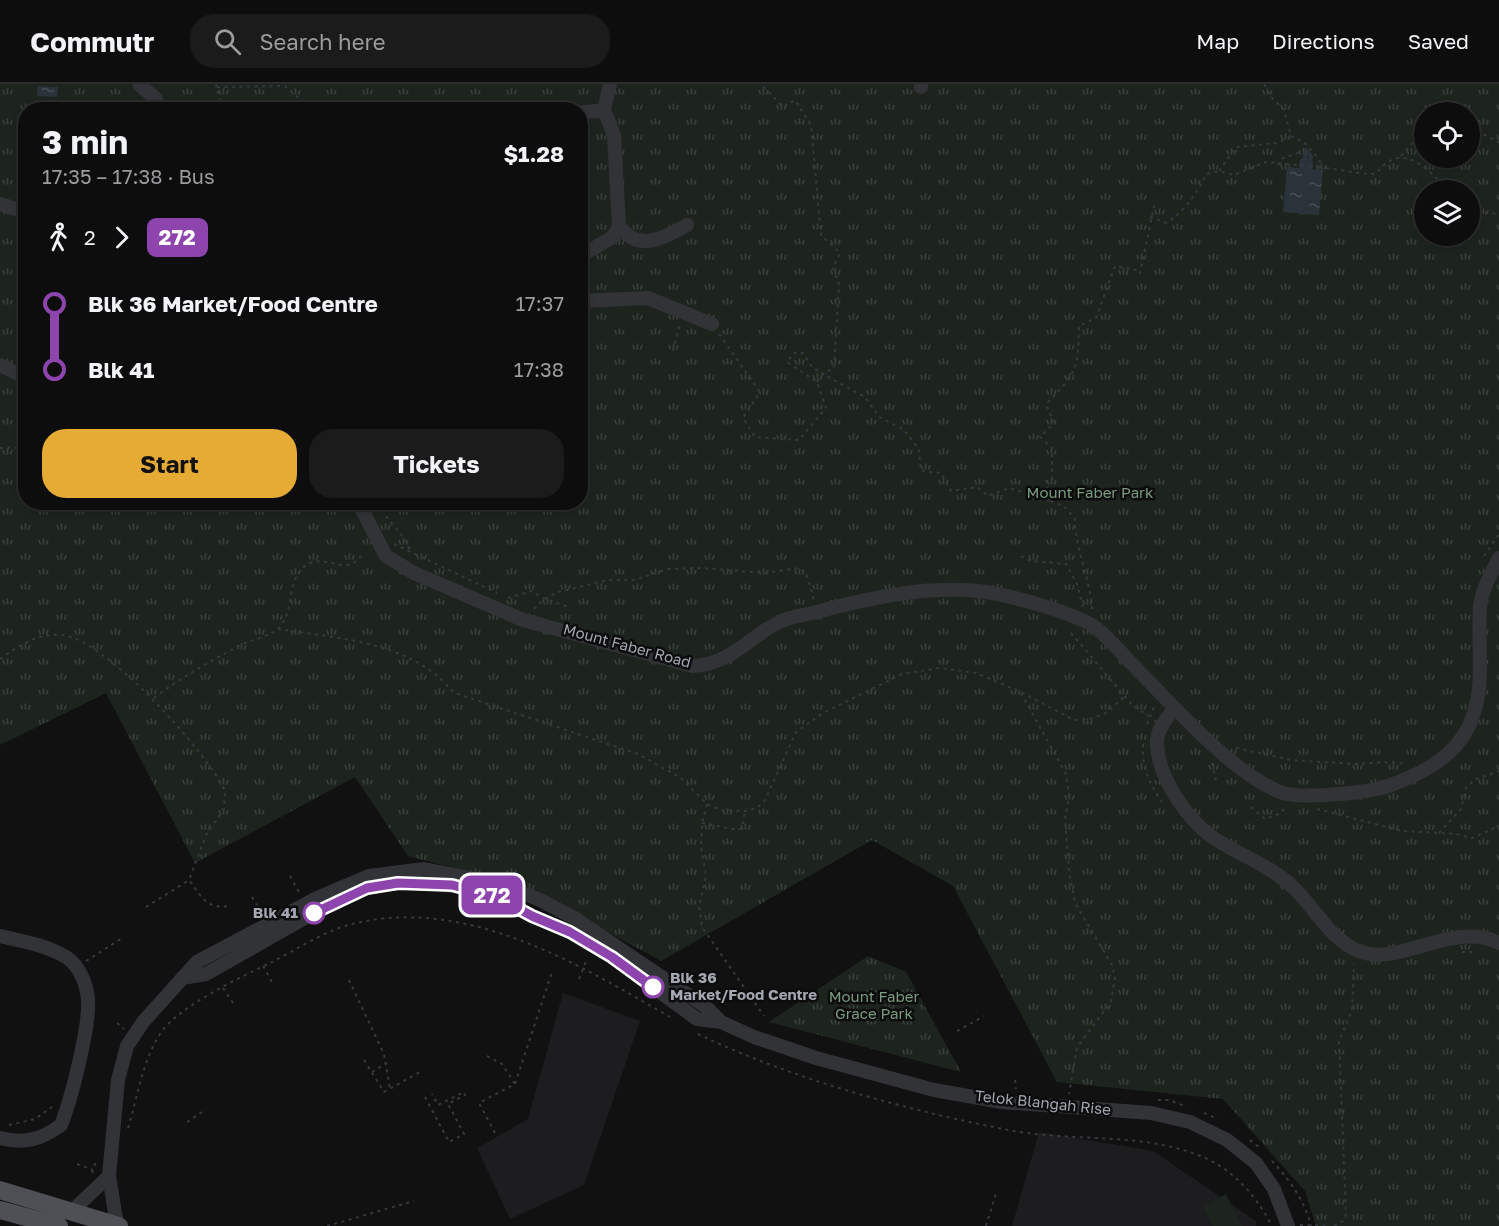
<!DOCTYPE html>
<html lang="en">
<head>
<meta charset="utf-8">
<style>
  :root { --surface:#0d0d0e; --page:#1b1b1c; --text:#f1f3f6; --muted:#9a9c9e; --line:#2d2d2e; --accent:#e6ab35 }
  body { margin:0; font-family:"Golos Text",sans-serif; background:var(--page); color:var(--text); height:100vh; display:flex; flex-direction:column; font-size:22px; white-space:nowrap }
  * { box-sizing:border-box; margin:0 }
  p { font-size:20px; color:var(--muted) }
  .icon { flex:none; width:33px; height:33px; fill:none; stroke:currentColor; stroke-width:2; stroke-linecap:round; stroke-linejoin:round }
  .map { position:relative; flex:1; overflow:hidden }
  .side { position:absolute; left:18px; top:18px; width:570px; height:408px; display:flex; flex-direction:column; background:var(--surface); border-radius:24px; box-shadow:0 3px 9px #0003,0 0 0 2px var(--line) }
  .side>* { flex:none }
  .badge { padding:0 12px; border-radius:9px; font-size:21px; line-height:39px }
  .fabs { position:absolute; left:1414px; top:18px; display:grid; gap:12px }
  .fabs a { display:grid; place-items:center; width:66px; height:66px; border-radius:50%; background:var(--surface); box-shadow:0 3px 9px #0003,0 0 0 2px var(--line); font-size:30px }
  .map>.badge { position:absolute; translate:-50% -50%; box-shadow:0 0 0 3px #fff }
  .legs { display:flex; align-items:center; gap:9px; height:66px; padding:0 24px; font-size:20px }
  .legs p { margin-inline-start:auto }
  .head { display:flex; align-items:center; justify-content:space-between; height:102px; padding:0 24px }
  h1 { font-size:33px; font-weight:700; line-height:45px }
  .action { display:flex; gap:12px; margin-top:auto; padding:12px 24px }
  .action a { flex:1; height:69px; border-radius:24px; background:var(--accent); color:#111; font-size:24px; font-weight:700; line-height:69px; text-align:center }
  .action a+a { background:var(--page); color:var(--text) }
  ul { padding:0 24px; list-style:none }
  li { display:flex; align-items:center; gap:21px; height:66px; font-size:22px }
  li i { display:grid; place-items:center; width:9px; height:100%; margin:0 8px; background:currentColor }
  li i::after { content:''; width:15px; height:15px; margin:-8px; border:4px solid; border-radius:50%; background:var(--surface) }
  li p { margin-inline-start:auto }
  li:first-child i { background:linear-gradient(#0000 50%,currentColor 0) }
  li:last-child i { background:linear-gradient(currentColor 50%,#0000 0) }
  header { display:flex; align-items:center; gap:36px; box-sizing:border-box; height:84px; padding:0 30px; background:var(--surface); border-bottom:2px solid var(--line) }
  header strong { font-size:28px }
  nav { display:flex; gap:33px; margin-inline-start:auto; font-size:21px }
  .search { width:420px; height:54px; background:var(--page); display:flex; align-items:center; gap:15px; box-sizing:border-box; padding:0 21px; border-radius:24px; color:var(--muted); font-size:22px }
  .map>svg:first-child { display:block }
  .built { fill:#1d1d1f }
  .park { fill:url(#park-tufts); fill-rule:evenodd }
  .garden { fill:#1d241e }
  .water { fill:url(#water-ripples) }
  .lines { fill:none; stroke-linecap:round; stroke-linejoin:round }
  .stream { stroke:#2b333a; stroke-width:4 }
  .canal { stroke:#2b333a; stroke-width:14 }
  .path { stroke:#38393e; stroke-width:2; stroke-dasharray:3 4.5; stroke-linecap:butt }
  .minor { stroke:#323337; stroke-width:14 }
  .major { stroke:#4e5055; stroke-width:18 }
  .line-1-casing { stroke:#fff; stroke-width:14 }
  .line-1 { stroke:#8e44ad; stroke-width:9 }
  .stop-1-dot { fill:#fff; stroke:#8e44ad; stroke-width:3 }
  .labels { text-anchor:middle; stroke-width:5; stroke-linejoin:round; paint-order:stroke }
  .park-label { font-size:15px; fill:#7a9c7d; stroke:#0c0c0d }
  .street-label { font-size:15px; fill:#a3a7b2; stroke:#0c0c0d }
  .stop-label { font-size:15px; font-weight:bold; fill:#a3a7b2; stroke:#0c0c0d; text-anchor:end }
</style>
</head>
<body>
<header>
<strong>Commutr</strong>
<div class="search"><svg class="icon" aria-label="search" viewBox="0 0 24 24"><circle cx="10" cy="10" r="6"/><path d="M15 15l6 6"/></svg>Search here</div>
<nav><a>Map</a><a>Directions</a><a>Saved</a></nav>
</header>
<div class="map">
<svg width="1499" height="1142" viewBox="0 0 1499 1142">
  <defs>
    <pattern id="park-tufts" width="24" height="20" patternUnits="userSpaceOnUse" patternTransform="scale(1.5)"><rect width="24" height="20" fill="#1d241e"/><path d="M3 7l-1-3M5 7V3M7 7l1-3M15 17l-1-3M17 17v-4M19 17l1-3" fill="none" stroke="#3b413c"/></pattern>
    <pattern id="water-ripples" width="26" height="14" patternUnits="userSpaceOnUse" patternTransform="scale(1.5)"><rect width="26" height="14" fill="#2b333a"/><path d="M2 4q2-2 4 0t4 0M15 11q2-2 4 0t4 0" fill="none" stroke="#474e54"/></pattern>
  </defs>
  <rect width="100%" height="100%" fill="#111112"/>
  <!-- built -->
  <g class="built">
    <path d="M563 909 640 937 584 1101 510 1135 477 1064 528 1035Z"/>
    <path d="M1039 1048 1153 1067 1256 1137V1142H1012Z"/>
  </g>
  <!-- park -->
  <g class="park">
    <path d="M0 0H1499V1142H1316L1305 1107 1223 1015 1057 998 953 802 872 756 661 877 525 803 408 772 355 693 195 779 106 609 0 661ZM26 26H580V418H26ZM1425 28H1470V74H1425ZM1425 106H1470V152H1425Z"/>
    <path d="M868 872 906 888 961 988 769 938Z"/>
  </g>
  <!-- garden -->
  <path class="garden" d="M1226 1110 1242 1142H1213L1203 1122Z"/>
  <!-- water -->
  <g class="water">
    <path d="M38 2 58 3 57 13 37 12Z"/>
    <path d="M1287 83 1323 86 1319 131 1283 128Z"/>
  </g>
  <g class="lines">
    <!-- stream -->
    <path class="stream" d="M1306 66 1311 72 1310 80H1304Z"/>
    <!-- canal -->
    <path class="canal" d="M1306 82V80"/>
    <!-- path -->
    <g class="path">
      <path d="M216 0 222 26"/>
      <path d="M217 3 285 2 312 26"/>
      <path d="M1447 28 1452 24 1456 28"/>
      <path d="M1470 44 1499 58"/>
      <path d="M1401 72 1425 45"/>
      <path d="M1278 81 1281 75 1303 67 1305 59"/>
      <path d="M1319 83C1336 85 1354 89 1370 90 1379 90 1381 82 1388 78 1412 63 1433 93 1450 106"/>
      <path d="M1219 87 1236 63 1277 59 1291 52"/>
      <path d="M1320 87 1325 88"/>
      <path d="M1470 127 1499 130"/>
      <path d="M1150 133 1167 139C1185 126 1197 110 1206 90L1219 87 1234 91 1266 78 1319 83 1320 77 1305 59 1291 52 1284 26 1272 14 1264 0"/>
      <path d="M1140 190 1155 117"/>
      <path d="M719 250 760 308 743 334 755 353 799 356 826 324 817 298 787 278 794 269H803L812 283 823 290 834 284 839 200 833 184 840 169 821 151 811 41 795 16 783 23 761 0"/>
      <path d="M673 267 680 240"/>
      <path d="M817 298 823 290 865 313 879 333 904 346 919 365 921 387 941 389 951 407 977 403 988 412 1009 404 1050 417"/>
      <path d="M0 364 26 363"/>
      <path d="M259 418 264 422"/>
      <path d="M382 418C381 436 406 448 410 468"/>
      <path d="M394 460 497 509"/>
      <path d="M1021 472 1031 477 1066 480 1077 500 1083 523"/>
      <path d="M1484 472 1499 450"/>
      <path d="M508 514 532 507 544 515 569 523"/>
      <path d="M534 525 544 515 558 508 608 496H635L668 485 702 484 765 489 799 484 806 489 814 516"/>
      <path d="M1092 525C1090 493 1075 465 1075 435L1064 422 1050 417 1046 397 1052 395V364L1040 353 1054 339 1046 320C1077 288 1078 286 1079 242L1096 234 1115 182 1140 187"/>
      <path d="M278 545C329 553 387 556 431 587 440 593 447 602 455 609L638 670 681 694 707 720 721 726 745 727 757 724 765 716 796 648 823 629 902 590 939 584 976 589 1021 608 1074 636 1090 635 1106 629 1125 612"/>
      <path d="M1071 549 1133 622 1149 632"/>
      <path d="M0 575C20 561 37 549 62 551 105 555 207 668 225 707L224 725 206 751 189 796"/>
      <path d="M1021 609 1066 690 1069 712 1065 735 1069 788 1075 819 1112 881 1115 893 1111 918 1077 963 1069 1010"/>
      <path d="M154 614C182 593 210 577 241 561 251 556 271 552 279 544 295 526 286 497 305 482 324 467 348 495 362 470"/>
      <path d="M1147 640 1154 623"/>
      <path d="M1143 660C1142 684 1149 699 1162 718"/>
      <path d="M1236 664 1291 676 1354 680 1390 678 1406 680"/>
      <path d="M1212 679 1216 696"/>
      <path d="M707 720 702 739 701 763 706 792 699 822 702 843 764 932"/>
      <path d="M1251 723 1265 735 1279 730 1287 723"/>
      <path d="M1317 725 1402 747 1456 750 1472 754 1499 742"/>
      <path d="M702 739 738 746 742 744 745 727"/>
      <path d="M1439 749 1461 725 1466 704 1474 696 1499 687"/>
      <path d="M290 792 299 808"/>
      <path d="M252 813 261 828"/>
      <path d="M146 823 189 796C203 814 205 825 230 822"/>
      <path d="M1462 868H1474"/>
      <path d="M86 877 124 853"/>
      <path d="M263 882 272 898"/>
      <path d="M579 895 587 875"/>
      <path d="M349 896 384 970 390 1005"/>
      <path d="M223 904 233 919"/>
      <path d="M117 939 124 945"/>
      <path d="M957 947 984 932"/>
      <path d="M698 950C791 995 913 1028 1014 1047 1077 1058 1143 1048 1203 1073 1234 1086 1257 1113 1272 1142"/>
      <path d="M487 972 502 980 515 1000"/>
      <path d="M364 976 384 1008 420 988"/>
      <path d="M372 988 387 979"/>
      <path d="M1015 996 1016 1005"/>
      <path d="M425 1013 449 1058 464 1050 448 1020 465 1011 464 1008 438 1021 432 1010"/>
      <path d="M1158 1016H1169L1187 1023"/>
      <path d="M1204 1029 1218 1035"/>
      <path d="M187 1038 202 1028"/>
      <path d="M9 1041 35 1035 52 1023"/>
      <path d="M128 1044C138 1012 142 978 160 950 177 923 241 893 270 879 294 867 326 846 352 840 465 812 575 878 670 933"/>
      <path d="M495 1049 479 1019 515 1000 552 888"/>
      <path d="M1250 1056 1260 1064"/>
      <path d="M1272 1077C1289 1095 1305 1117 1311 1142"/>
      <path d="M77 1080 93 1086"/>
      <path d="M92 1089 96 1077"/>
      <path d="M1300 1141 1330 1142"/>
      <path d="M327 1142 414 1117"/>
      <path d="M986 1142 997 1106"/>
      <path d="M1334 1142 1343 1137 1346 1130 1339 957 1352 926 1354 880"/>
    </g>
    <!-- minor -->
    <g class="minor">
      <path d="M139 0 156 15V26"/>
      <path d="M610 0 604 26 614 51 619 142C639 169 663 154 687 141"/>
      <path d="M921 3V0"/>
      <path d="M580 29 604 26"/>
      <path d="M0 120 26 128"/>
      <path d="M580 172 613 153 619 142"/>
      <path d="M580 217 648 214 712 240"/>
      <path d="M0 281 26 294"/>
      <path d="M358 418 386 472 414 489 523 536 693 582C735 580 751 548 787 535 800 531 815 529 828 525 879 512 933 501 986 508 1012 512 1076 529 1096 544 1110 555 1122 570 1134 582 1171 619 1234 692 1283 709 1303 715 1367 709 1388 702 1419 691 1452 675 1468 644 1487 606 1477 564 1480 523 1482 505 1491 490 1499 474"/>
      <path d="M1175 625C1166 634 1156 647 1157 660 1158 694 1188 737 1215 755 1240 771 1271 782 1293 803 1315 824 1331 857 1361 868 1400 882 1454 836 1499 859"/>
      <path d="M0 852C22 857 46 861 66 873 79 881 87 900 88 916 90 942 71 1016 61 1041 41 1056 23 1060 0 1054"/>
      <path d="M182 894 206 890 340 814 367 804 398 799 427 798 471 805 497 813 532 832 570 848 612 873 697 935 721 938 754 953 816 974 934 1006 1002 1018 1151 1029 1190 1038 1227 1056 1256 1079 1274 1105 1288 1142"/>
      <path d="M70 1129 109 1092"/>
      <path d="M117 1141 109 1092 118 996 127 962 143 938 197 878 317 814 369 792 424 785 500 800 540 816 576 835 706 923 721 938"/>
    </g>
    <!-- major -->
    <g class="major">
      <path d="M0 1106 119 1142"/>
      <path d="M0 1126 59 1142"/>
    </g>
  </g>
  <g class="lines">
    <!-- line-1 casing -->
    <g class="line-1-casing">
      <path id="line-1" d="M314 829 367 804 398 799 452 801 497 813 532 832 570 848 612 873 653 903"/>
    </g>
    <!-- line-1 -->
    <use href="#line-1" class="line-1"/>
  </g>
  <!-- markers -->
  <g class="stop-1-dot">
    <circle cx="314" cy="829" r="10"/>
    <circle cx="653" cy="903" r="10"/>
  </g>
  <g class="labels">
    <!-- park labels -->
    <g class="park-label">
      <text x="1090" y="414">Mount Faber Park</text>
      <text x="874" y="918">Mount Faber<tspan x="874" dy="17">Grace Park</tspan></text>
    </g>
    <!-- street labels -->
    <g class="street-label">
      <text transform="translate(627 562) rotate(15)" y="5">Mount Faber Road</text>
      <text transform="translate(1043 1019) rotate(6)" y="5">Telok Blangah Rise</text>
    </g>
    <!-- stop labels -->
    <g class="stop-label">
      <text x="298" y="834">Blk 41</text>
      <text x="670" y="899" text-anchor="start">Blk 36<tspan x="670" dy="17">Market/Food Centre</tspan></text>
    </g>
  </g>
</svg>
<div class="fabs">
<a><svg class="icon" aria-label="locate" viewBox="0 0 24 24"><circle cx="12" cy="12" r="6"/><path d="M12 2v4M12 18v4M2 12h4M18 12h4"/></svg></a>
<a><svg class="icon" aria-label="layers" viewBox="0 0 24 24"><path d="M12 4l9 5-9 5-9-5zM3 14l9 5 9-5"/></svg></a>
</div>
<b class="badge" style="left:492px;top:811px;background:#8e44ad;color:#fff">272</b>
<section class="side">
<div class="head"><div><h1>3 min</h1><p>17:35 – 17:38 · Bus</p></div><b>$1.28</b></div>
<div class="legs"><svg class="icon" aria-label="walk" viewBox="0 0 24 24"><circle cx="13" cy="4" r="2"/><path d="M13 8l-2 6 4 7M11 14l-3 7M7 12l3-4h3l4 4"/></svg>2<svg class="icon" aria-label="forward" viewBox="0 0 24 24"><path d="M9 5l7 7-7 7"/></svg><b class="badge" style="background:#8e44ad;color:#fff">272</b></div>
<ul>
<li><i style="color:#8e44ad"></i><b>Blk 36 Market/Food Centre</b><p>17:37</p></li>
<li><i style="color:#8e44ad"></i><b>Blk 41</b><p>17:38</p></li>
</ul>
<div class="action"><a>Start</a><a>Tickets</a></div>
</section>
</div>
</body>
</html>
